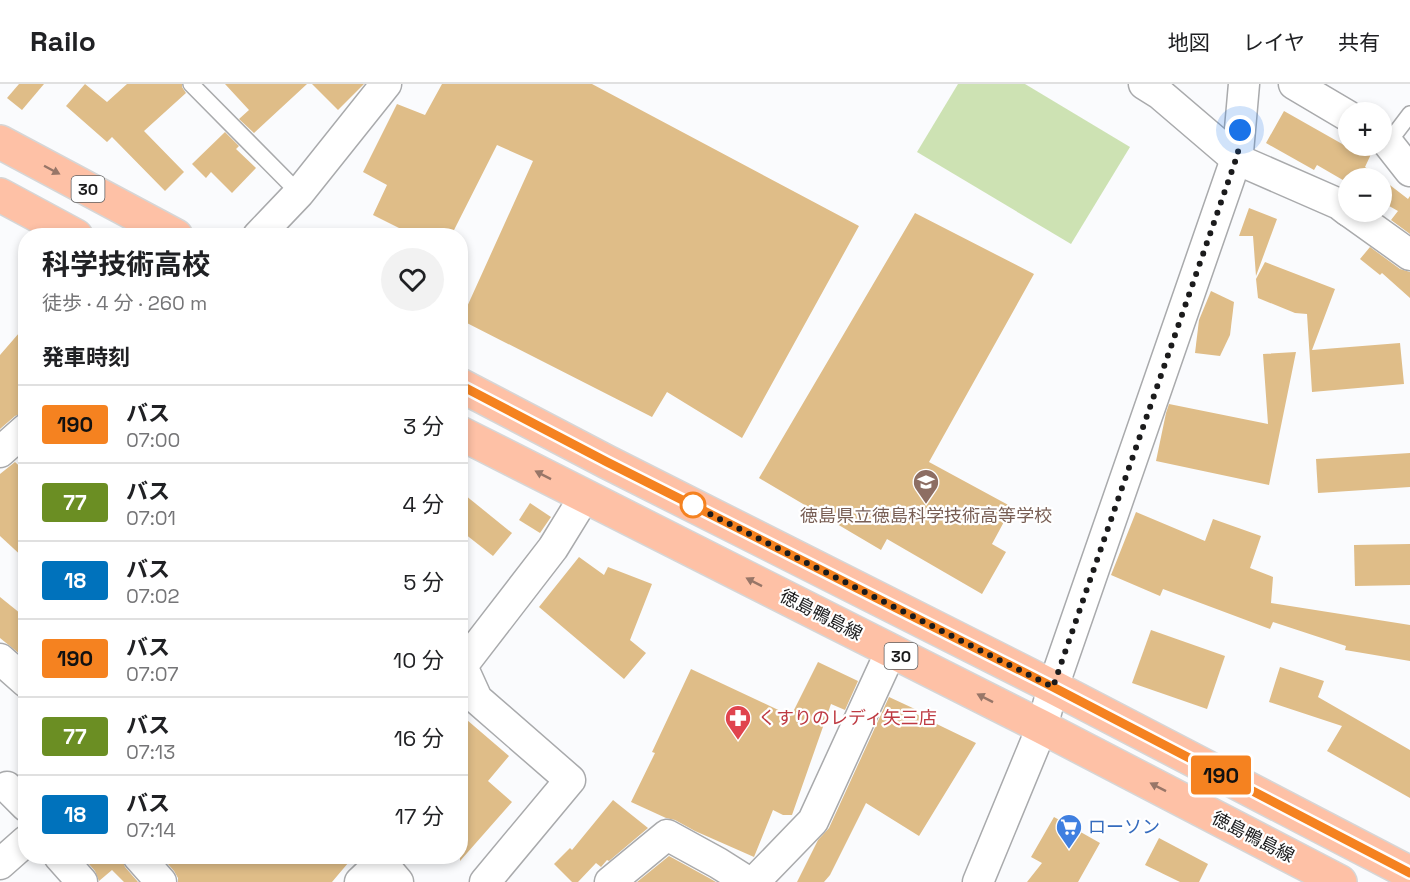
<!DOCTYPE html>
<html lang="ja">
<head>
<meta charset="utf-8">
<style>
  :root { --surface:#fff; --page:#f2f2f2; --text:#202124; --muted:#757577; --line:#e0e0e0 }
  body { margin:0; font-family:"Space Grotesk","Noto Sans JP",sans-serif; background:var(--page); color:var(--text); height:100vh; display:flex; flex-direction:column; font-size:22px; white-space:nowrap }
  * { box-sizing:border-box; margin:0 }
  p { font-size:20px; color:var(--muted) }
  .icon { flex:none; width:33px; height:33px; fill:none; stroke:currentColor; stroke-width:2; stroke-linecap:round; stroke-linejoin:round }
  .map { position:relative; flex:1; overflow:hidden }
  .drawer { position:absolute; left:18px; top:144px; width:450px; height:636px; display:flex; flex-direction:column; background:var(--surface); border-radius:24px; box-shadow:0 3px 9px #0003 }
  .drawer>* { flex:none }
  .badge { padding:0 12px; border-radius:4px; font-size:21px; line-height:39px }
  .fabs { position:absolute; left:1338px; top:18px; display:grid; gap:12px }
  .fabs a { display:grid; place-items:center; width:54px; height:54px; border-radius:50%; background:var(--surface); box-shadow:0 3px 9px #0003; font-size:30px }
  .you { position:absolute; width:30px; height:30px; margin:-15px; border:4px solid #fff; border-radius:50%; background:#1a73e8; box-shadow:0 0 0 9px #1a73e833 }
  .map>.badge { position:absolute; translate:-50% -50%; box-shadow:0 0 0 3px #fff }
  h2 { padding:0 24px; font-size:22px; line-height:54px }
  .round { display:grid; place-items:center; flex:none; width:63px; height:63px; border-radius:32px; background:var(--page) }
  .head { display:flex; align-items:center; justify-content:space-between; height:102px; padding:0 24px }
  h1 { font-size:28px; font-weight:700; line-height:45px }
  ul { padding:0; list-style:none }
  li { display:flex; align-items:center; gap:18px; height:78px; padding:0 24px; border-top:2px solid var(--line) }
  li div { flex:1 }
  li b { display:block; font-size:22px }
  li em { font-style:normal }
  li .badge { min-width:66px; font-weight:700; text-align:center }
  header { display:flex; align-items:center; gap:36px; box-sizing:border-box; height:84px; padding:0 30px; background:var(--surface); border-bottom:2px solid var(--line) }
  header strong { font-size:28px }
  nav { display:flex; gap:33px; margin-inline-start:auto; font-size:21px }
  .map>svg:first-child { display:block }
  .green { fill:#cde2b3 }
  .building { fill:#dfbd88 }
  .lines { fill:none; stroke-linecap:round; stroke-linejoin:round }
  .service-casing { stroke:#a9aaac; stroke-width:18 }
  .minor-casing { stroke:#a9aaac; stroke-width:33 }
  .primary-casing { stroke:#d6d6d6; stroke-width:36 }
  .service { stroke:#fff; stroke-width:15 }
  .minor { stroke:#fff; stroke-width:30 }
  .primary { stroke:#fec1a6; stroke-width:33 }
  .oneway { fill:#987668 }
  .line-casing { stroke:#fff; stroke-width:14 }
  .line { stroke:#f58220; stroke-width:9 }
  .walk { stroke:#1b1b1c; stroke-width:6; stroke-dasharray:0 10.8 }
  .stop-dot { fill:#fff; stroke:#f58220; stroke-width:3 }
  .labels { text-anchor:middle; stroke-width:4.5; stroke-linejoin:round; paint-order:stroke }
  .shield { fill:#fff; stroke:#5f5f60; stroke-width:1.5 }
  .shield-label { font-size:16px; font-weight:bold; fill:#1b1b1c }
  .education-label { font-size:18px; fill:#785e54; stroke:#fff }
  .street-label { font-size:18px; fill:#1b1b1c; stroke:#fff }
  .health-label { font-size:18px; fill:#be3a42; stroke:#fff; text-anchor:start }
  .shop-label { font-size:18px; fill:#366cbe; stroke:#fff; text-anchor:start }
</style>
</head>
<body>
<header>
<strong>Railo</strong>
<nav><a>地図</a><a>レイヤ</a><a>共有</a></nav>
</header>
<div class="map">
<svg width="1410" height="798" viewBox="0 0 1410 798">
  <rect width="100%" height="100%" fill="#fafbfd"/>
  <!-- green -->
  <path class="green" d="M958 0H1025L1130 63 1071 160 917 68Z"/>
  <!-- building -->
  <g class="building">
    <path d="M19 0H44L22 26 7 14Z"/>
    <path d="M85 0 107 18 127 0H182V3L186 9 144 47 184 88 165 107 112 53 107 58 66 22Z"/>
    <path d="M225 0H307L254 49 239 35 249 26Z"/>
    <path d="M312 0H364L338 26Z"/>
    <path d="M442 0H592L859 142 742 354 667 308 652 333 461 236 533 77 497 61 451 152H415L373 131 387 101 363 88 397 20 425 31Z"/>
    <path d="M1284 27 1344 61 1347 55 1348 62H1360L1372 68 1365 83 1380 94H1348V99L1317 81 1314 86 1266 59Z"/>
    <path d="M225 48 239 62 236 65 256 84 232 109 211 88 206 94 192 80Z"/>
    <path d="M1382 95 1408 115 1410 112V150L1391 136 1398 127 1382 118Z"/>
    <path d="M1249 124 1277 135 1256 192 1253 152H1239Z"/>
    <path d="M915 129 1034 190 929 378 1012 423 992 460 1006 468 982 510 887 455 881 466 759 394Z"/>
    <path d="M1370 163 1400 185 1410 188V214L1382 189 1380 191 1360 175Z"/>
    <path d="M1265 178 1335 205 1312 266 1400 259 1404 300 1312 308 1307 230 1295 229 1258 214 1256 195Z"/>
    <path d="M1211 207 1234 218 1230 251 1220 272 1195 269 1199 236Z"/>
    <path d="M26 241V328L15 332 0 345V271Z"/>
    <path d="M1296 268 1269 401 1156 377 1166 329 1169 320 1268 340 1263 270Z"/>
    <path d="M1410 369V403L1318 409 1316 375Z"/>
    <path d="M15 378 26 388V476L0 452V390Z"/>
    <path d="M460 407 512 449 493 472 460 446Z"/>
    <path d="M530 419 551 433 540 449 519 436Z"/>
    <path d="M1136 428 1205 457 1213 435 1261 452 1250 484 1273 493 1271 519 1410 541V577L1345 566 1346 562 1273 538 1270 545 1163 505 1160 512 1111 491Z"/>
    <path d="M1410 460V501L1355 502 1354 461Z"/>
    <path d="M579 473 604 491 608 483 652 500 630 556 646 569 624 595 539 523Z"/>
    <path d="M0 513 26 534V575L0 554Z"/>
    <path d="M1151 546 1225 572 1207 625 1132 599Z"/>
    <path d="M818 578 858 597 845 626 831 620 792 731H783L773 726 754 773 695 747 675 736 666 734 631 718 655 669 652 668 691 585 791 632Z"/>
    <path d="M1280 583 1324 597 1318 613 1410 666V714L1327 667 1342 642 1269 618Z"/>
    <path d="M889 613 917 626 916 630 976 659 919 752 866 719 830 791 824 798H797L818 756 829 744Z"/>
    <path d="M460 630 509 672 488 697 512 718 460 777Z"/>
    <path d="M613 716 648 744 609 777 607 776 601 783 596 779 578 798H572L554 780 570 764 572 766Z"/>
    <path d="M1054 733 1100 759 1078 798H1027L1042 779 1031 773Z"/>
    <path d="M1159 754 1208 780 1199 798H1180L1145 781Z"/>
    <path d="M82 772H121L125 783 138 798H124L112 786 99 797 95 787Z"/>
    <path d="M161 772H354L332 798H178V794L174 787Z"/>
    <path d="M669 772 709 794 716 798H637Z"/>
  </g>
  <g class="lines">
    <!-- service casing -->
    <g class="service-casing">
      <g id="service">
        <path d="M191 0 299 109"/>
        <path d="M1388 59 1410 30"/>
      </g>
    </g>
    <!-- minor casing -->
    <g class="minor-casing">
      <g id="minor">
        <path d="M1144 0 1160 10 1236 75 1339 120 1348 127"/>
        <path d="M1294 0 1348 32"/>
        <path d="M1382 54 1388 59 1410 87"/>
        <path d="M1350 128 1410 171"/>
        <path d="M258 152 299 109 386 0"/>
        <path d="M0 368 26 345"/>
        <path d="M0 575 26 598"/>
        <path d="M7 703 26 722"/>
        <path d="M59 772 82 798"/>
        <path d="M138 772 161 798"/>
        <path d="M0 780 26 757"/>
        <path d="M360 798 381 778 398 798"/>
        <path d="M485 798 570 696 477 615 462 582 553 464 585 412"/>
        <path d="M610 798 667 751 718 779 748 798"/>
        <path d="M754 798 813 737 891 567"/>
        <path d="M978 798 1042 643 1053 603 1236 75 1238 68 1244 0"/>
      </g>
    </g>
    <!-- primary casing -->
    <g class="primary-casing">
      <g id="primary">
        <path d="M0 58 176 152"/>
        <path d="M0 111 76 152"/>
        <path d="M460 301 607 378 1053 603 1410 789"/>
        <path d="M460 349 1042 643 1340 798"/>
      </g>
    </g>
    <!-- service -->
    <use href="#service" class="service"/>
    <!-- minor -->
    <use href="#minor" class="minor"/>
    <!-- primary -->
    <use href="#primary" class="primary"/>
  </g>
  <!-- one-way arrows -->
  <defs><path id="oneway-solid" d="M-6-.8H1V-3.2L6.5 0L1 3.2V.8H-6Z" transform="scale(1.5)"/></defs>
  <g class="oneway">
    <use href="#oneway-solid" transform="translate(52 86) rotate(28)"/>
    <use href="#oneway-solid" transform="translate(543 391) rotate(-153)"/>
    <use href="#oneway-solid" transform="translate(754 498) rotate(-153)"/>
    <use href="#oneway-solid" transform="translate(985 614) rotate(-153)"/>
    <use href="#oneway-solid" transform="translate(1158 703) rotate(-153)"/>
  </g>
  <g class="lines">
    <!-- line casing -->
    <g class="line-casing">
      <path id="line" d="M460 301 607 378 1053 603 1410 789"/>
    </g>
    <!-- line -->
    <use href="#line" class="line"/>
    <!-- walk -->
    <path class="walk" d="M693 421H692L1053 603 1236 75 1238 68 1240 46"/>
  </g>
  <!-- icons -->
  <defs>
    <g id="school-pin" transform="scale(1.35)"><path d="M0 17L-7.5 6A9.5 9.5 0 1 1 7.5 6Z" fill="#8d6e63" stroke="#fff"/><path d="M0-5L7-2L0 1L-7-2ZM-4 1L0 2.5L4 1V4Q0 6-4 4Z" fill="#fff"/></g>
    <g id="pharmacy-pin" transform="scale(1.35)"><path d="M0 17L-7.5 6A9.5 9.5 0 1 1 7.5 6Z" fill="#e0444e" stroke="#fff"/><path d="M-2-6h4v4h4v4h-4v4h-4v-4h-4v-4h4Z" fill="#fff"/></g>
    <g id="supermarket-pin" transform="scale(1.35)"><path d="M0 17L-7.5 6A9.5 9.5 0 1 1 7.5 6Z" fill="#3f7fe0" stroke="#fff"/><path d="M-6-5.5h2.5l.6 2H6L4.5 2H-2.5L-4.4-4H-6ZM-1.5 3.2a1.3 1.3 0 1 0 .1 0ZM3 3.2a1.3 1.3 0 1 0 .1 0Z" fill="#fff"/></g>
  </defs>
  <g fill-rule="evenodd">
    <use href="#school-pin" x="926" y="398"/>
    <use href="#pharmacy-pin" x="738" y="634"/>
    <use href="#supermarket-pin" x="1069" y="743"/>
  </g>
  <!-- markers -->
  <circle class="stop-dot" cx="693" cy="421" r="12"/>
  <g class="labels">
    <!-- shield labels -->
    <g class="shield">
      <rect x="71.5" y="92" width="33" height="26" rx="4.5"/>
      <rect x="884.5" y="559" width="33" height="26" rx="4.5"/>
    </g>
    <g class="shield-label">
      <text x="88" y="111">30</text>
      <text x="901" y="578">30</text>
    </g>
    <!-- education labels -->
    <g class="education-label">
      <text x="926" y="438">徳島県立徳島科学技術高等学校</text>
    </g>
    <!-- street labels -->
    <g class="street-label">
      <text transform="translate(821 531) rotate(27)" y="6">徳島鴨島線</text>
      <text transform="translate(1253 753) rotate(27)" y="6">徳島鴨島線</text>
    </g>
    <!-- health labels -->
    <g class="health-label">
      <text x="758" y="640">くすりのレディ矢三店</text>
    </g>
    <!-- shop labels -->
    <g class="shop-label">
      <text x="1088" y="749">ローソン</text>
    </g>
  </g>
</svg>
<div class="fabs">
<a>+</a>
<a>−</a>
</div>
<div class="you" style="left:1240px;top:46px"></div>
<b class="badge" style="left:1221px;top:691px;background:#f58220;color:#111">190</b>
<section class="drawer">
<div class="head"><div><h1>科学技術高校</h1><p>徒歩 · 4 分 · 260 m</p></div><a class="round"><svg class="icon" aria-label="heart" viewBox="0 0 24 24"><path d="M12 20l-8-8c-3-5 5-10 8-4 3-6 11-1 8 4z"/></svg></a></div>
<h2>発車時刻</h2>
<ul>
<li><span class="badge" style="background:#f58220;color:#111">190</span><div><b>バス</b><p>07:00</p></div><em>3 分</em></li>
<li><span class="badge" style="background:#6b8e23;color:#fff">77</span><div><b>バス</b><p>07:01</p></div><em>4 分</em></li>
<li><span class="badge" style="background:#0072bc;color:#fff">18</span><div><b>バス</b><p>07:02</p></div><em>5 分</em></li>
<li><span class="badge" style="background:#f58220;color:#111">190</span><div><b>バス</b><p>07:07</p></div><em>10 分</em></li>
<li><span class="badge" style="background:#6b8e23;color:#fff">77</span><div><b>バス</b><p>07:13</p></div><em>16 分</em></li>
<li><span class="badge" style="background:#0072bc;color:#fff">18</span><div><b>バス</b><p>07:14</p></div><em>17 分</em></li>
</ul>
</section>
</div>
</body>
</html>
